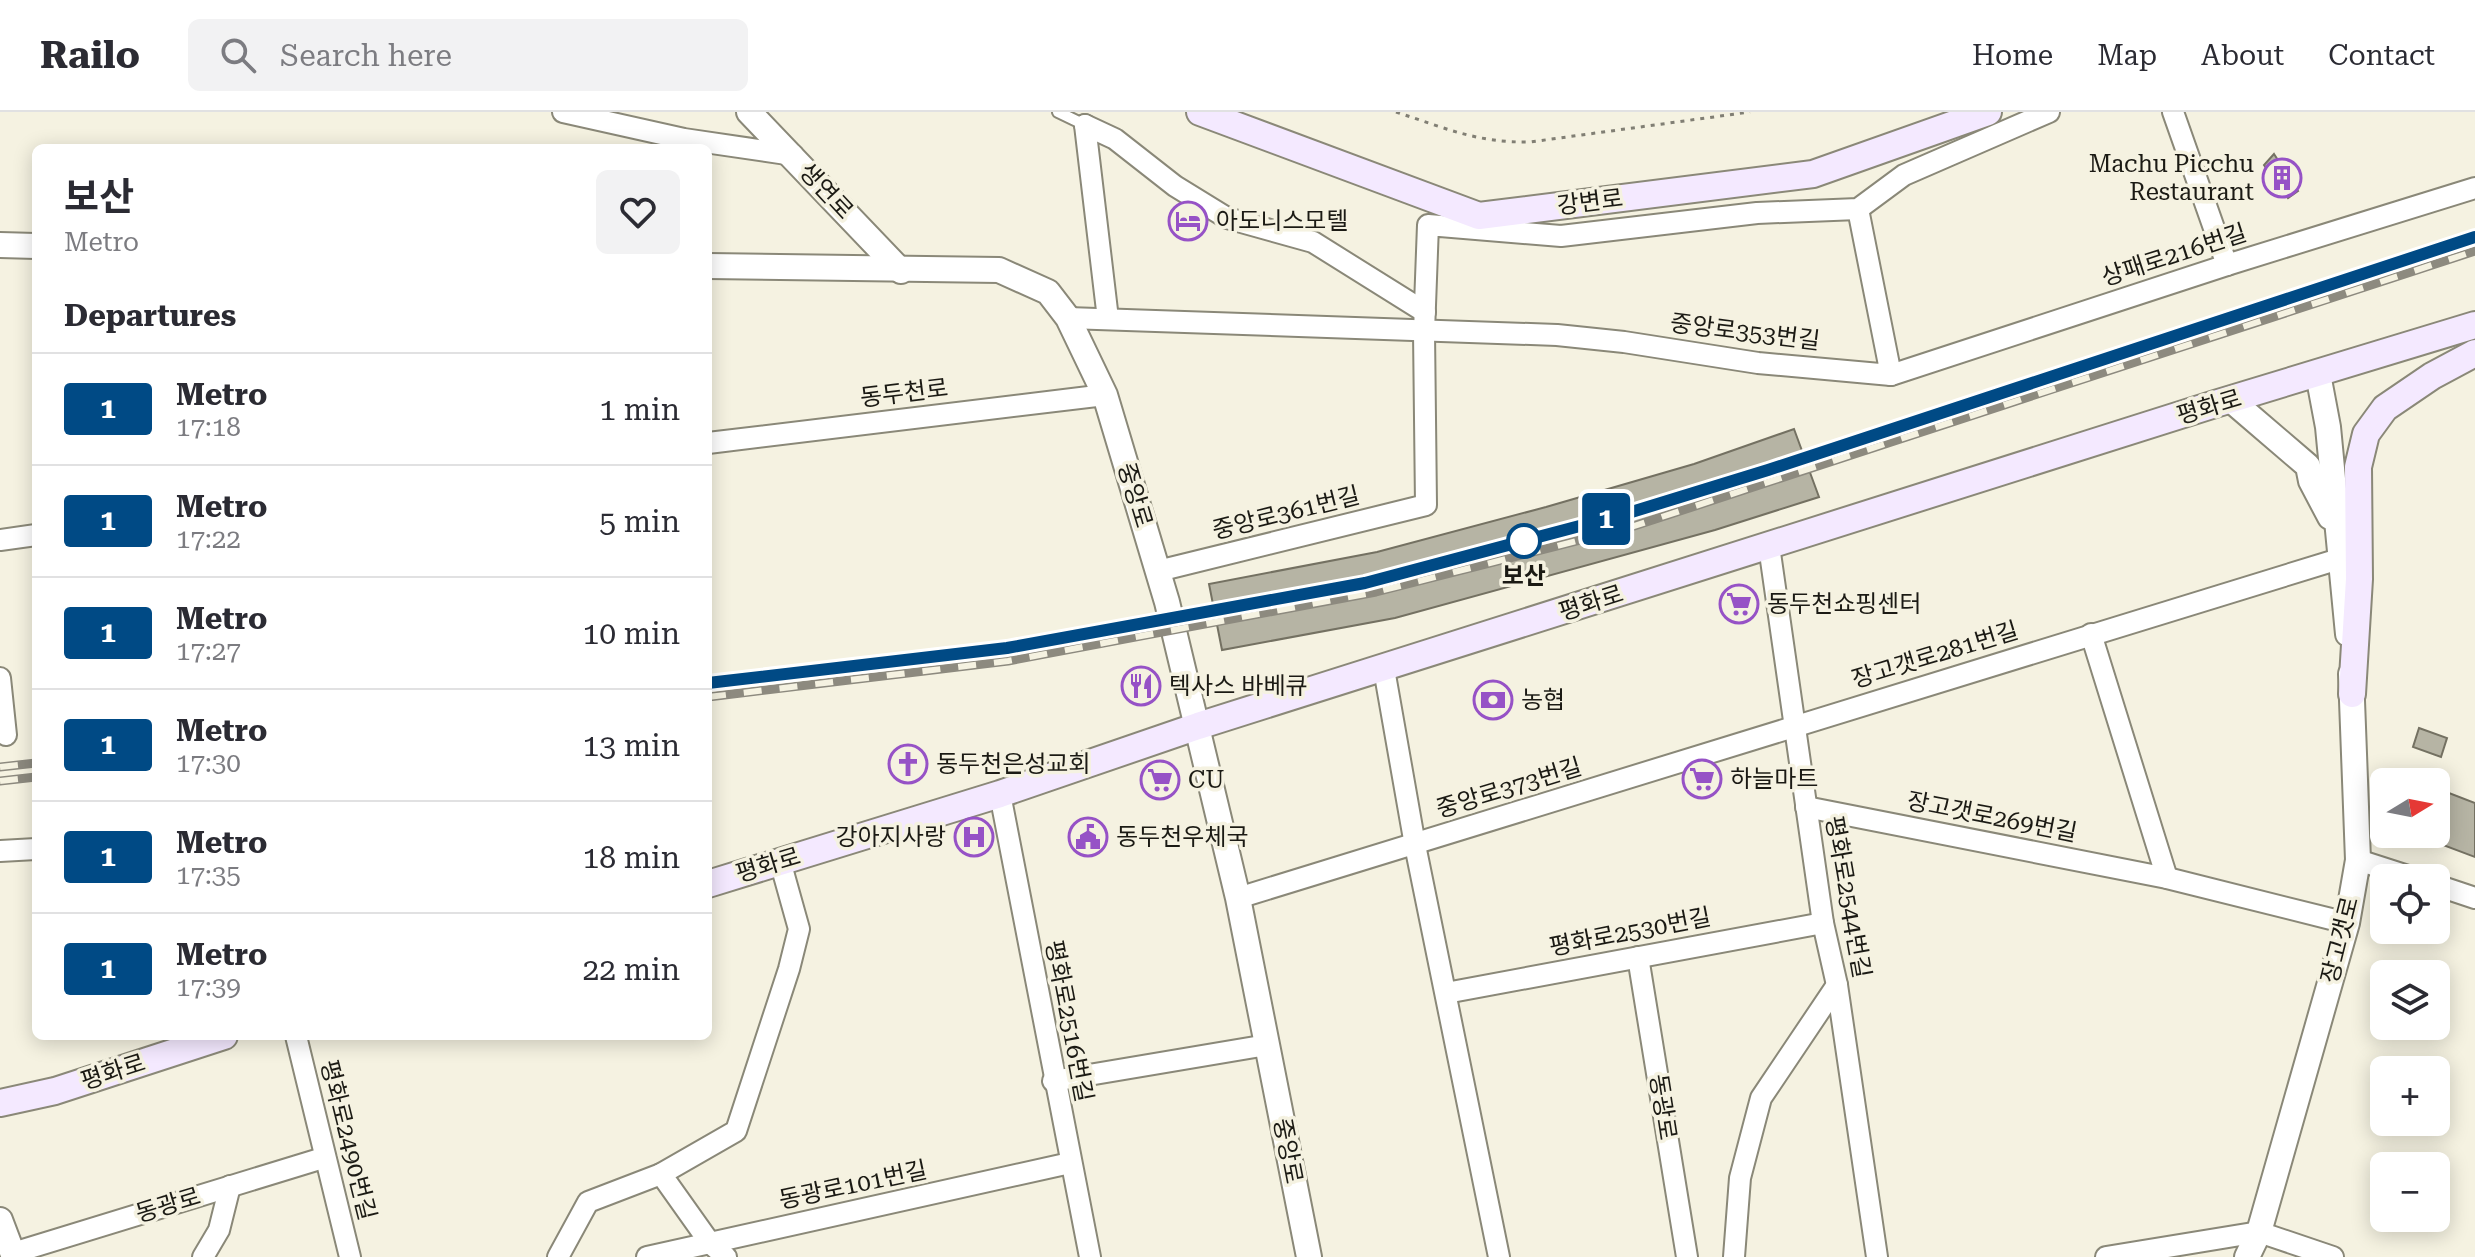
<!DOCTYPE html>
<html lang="en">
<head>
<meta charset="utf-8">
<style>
  :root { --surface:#fff; --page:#f2f2f3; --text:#2b2b33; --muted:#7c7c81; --line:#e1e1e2 }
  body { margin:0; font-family:"Roboto Serif","Noto Sans KR",serif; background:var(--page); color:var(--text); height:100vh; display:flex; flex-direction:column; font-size:30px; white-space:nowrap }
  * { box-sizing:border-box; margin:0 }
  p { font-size:26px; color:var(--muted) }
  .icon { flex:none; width:44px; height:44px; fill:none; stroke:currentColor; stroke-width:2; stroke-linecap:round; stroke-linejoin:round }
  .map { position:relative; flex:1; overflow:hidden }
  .side { position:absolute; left:32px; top:32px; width:680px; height:896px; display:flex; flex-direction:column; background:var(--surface); border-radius:12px; box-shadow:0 4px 20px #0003 }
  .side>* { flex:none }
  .badge { padding:0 16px; border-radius:6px; font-size:28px; line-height:52px }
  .needle { width:52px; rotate:80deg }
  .buttons { position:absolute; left:2370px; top:656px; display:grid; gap:16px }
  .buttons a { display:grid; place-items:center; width:80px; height:80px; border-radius:12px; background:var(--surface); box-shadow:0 4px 20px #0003; font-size:40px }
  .map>.badge { position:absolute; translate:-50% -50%; box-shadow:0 0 0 4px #fff }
  h2 { padding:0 32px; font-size:30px; line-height:72px }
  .round { display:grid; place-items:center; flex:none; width:84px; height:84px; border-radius:12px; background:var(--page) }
  .head { display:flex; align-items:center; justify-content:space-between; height:136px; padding:0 32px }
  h1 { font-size:38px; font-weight:700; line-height:60px }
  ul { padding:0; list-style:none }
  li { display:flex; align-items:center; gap:24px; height:112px; padding:0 32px; border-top:2px solid var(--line) }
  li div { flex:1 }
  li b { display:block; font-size:30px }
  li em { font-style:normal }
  li .badge { min-width:88px; font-weight:700; text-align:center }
  header { display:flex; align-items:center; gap:48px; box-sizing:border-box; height:112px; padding:0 40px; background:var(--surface); border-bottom:2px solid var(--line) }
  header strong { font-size:38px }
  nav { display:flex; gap:44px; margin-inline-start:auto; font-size:28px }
  .search { width:560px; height:72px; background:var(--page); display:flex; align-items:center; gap:20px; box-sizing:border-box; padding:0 28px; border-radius:12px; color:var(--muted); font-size:30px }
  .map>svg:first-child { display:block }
  .building { fill:#b6b4a4; stroke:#747162; stroke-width:2 }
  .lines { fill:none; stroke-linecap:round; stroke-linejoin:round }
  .service-casing { stroke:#8a8878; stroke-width:14 }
  .minor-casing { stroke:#8a8878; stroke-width:24 }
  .tertiary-casing { stroke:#8a8878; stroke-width:28 }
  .secondary-casing { stroke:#8a8878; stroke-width:30 }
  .path { stroke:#817f74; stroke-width:3; stroke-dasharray:4 6; stroke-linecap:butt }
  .service { stroke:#fff; stroke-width:10 }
  .minor { stroke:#fff; stroke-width:20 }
  .tertiary { stroke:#fff; stroke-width:24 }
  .secondary { stroke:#f4e9ff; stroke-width:26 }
  .rail-casing { stroke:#8d8a7f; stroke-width:9 }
  .rail { stroke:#f5f2e1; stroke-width:6; stroke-dasharray:18; stroke-linecap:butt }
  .line-casing { stroke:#fff; stroke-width:18 }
  .line { stroke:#004a85; stroke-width:12 }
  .stop-dot { fill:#fff; stroke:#004a85; stroke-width:4 }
  .labels { text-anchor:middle; stroke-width:7; stroke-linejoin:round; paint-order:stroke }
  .poi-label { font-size:24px; fill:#1b1a14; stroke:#f5f2e1; text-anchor:start }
  .street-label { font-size:24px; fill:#1b1a14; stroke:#f5f2e1 }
  .stop-label { font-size:24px; font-weight:bold; fill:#1b1a14; stroke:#f5f2e1 }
</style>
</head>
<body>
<header>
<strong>Railo</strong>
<div class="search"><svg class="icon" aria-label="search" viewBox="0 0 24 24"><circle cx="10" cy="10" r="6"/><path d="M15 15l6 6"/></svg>Search here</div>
<nav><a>Home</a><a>Map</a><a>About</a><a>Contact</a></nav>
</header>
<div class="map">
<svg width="2475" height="1145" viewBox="0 0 2475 1145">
  <rect width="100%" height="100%" fill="#f5f2e1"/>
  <!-- building -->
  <g class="building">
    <path d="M2274 42 2298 79 2288 86 2264 53Z"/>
    <path d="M1794 317 1819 385 1715 418 1395 506 1222 538 1209 472 1377 440 1546 395 1694 352Z"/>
    <path d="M2419 616 2447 626 2441 645 2413 635Z"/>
    <path d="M2436 676 2475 691V745L2414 722H2436Z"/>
  </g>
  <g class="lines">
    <!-- service casing -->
    <g class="service-casing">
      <path id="service" d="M1058 0 1085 13"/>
    </g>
    <!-- minor casing -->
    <g class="minor-casing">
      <g id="minor">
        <path d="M563 0 684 27 793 43"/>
        <path d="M2173 0 2227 153"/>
        <path d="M1085 13 1115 27 1175 74 1227 106 1313 130 1425 200"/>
        <path d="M1085 13 1108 207"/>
        <path d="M1068 206 1557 223 1624 230 1758 251 1891 263 1858 97"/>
        <path d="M1891 263 2230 152 2475 76"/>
        <path d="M708 331 1105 283"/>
        <path d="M0 428 36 423"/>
        <path d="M1769 434 1823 811 1837 873 1877 1145"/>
        <path d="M1158 459 1426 393 1424 220 1428 113 1561 124 1757 101 1858 97 1904 63 2049 0"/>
        <path d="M2091 522 2167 766"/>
        <path d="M1384 557 1415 733 1499 1145"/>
        <path d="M0 566 6 623"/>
        <path d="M1000 682 1090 1145"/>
        <path d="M1806 695 2167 766 2347 811"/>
        <path d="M0 739 36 737"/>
        <path d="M2358 748 2414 766"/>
        <path d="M2436 773 2475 786"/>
        <path d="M1238 786 2339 447"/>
        <path d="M1638 845 1687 1145"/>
        <path d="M1446 881 1823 811"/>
        <path d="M296 924 350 1145"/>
        <path d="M1053 969 1267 933"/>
        <path d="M13 1141 323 1046"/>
        <path d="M203 1145 219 1118 230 1074"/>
        <path d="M558 1145 588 1090 661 1062"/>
        <path d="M647 1145 1070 1051"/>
        <path d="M726 1145 710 1131 661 1062 736 1019 789 857 799 817 780 749"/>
        <path d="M1734 1145 1740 1066 1761 986 1837 873"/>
        <path d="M2106 1145 2259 1120 2333 1145"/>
      </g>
    </g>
    <!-- tertiary casing -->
    <g class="tertiary-casing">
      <g id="tertiary">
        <path d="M749 0 901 159"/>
        <path d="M0 133 36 134"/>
        <path d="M708 154 999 158 1048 180 1068 206 1105 283 1167 490 1238 786 1309 1145"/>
        <path d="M2318 262 2328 315 2348 522"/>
        <path d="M2231 288 2308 354 2311 369 2330 405"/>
        <path d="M0 1108 14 1145"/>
        <path d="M2247 1145 2259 1120 2347 811 2358 748 2351 562"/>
      </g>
    </g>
    <!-- secondary casing -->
    <g class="secondary-casing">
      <g id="secondary">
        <path d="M1200 0 1479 104 1813 62 1988 0"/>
        <path d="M2352 582 2359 467 2358 355 2366 322 2385 296 2432 264 2475 241"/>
        <path d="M708 772 1000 682 1198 614 2215 292 2475 213"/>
        <path d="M0 991 55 979 224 924"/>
      </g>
    </g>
    <!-- path -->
    <path class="path" d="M1396 0C1445 16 1477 31 1530 30L1750 0"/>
    <!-- service -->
    <use href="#service" class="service"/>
    <!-- minor -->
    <use href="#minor" class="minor"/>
    <!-- tertiary -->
    <use href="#tertiary" class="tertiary"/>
    <!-- secondary -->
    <use href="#secondary" class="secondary"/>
    <!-- rail casing -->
    <g class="rail-casing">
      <g id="rail">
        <path d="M2160 229 2475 125"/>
        <path d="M1380 467 1625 402 1738 367"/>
        <path d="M708 571 1007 536 1352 473"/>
        <path d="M708 585 1008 549 1376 480 1628 416 2475 139"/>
        <path d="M0 655 36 651"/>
        <path d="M0 669 36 665"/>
      </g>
    </g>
    <!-- rail -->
    <use href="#rail" class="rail"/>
  </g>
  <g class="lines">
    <!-- line casing -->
    <g class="line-casing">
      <path id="line" d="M708 571 1007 536 1365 471 1625 402 1768 358 2475 125"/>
    </g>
    <!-- line -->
    <use href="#line" class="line"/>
  </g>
  <!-- icons -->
  <defs>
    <g id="building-ring" transform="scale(2)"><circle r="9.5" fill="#f5f2e1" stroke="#9652c6" stroke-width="1.5"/><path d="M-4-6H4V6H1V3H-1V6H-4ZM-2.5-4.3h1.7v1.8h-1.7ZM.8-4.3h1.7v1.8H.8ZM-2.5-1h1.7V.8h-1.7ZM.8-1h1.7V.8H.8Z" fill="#9652c6"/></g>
    <g id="hotel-ring" transform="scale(2)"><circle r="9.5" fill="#f5f2e1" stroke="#9652c6" stroke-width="1.5"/><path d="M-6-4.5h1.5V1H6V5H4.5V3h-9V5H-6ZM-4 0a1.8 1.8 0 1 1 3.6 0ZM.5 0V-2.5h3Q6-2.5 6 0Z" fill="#9652c6"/></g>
    <g id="supermarket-ring" transform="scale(2)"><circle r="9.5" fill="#f5f2e1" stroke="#9652c6" stroke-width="1.5"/><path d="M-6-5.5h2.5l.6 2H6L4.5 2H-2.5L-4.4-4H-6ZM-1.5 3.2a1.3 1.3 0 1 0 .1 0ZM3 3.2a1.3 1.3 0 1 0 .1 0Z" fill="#9652c6"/></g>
    <g id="restaurant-ring" transform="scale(2)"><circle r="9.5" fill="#f5f2e1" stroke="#9652c6" stroke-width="1.5"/><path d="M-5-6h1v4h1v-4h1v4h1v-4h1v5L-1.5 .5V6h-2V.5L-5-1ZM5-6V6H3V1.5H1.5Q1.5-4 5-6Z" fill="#9652c6"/></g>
    <g id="bank-ring" transform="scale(2)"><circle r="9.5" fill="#f5f2e1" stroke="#9652c6" stroke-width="1.5"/><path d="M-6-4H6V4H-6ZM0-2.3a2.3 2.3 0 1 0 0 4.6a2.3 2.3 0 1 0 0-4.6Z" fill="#9652c6"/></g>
    <g id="church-ring" transform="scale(2)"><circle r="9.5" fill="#f5f2e1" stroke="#9652c6" stroke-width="1.5"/><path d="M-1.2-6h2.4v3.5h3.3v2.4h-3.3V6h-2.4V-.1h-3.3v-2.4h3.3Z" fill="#9652c6"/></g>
    <g id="hospital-ring" transform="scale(2)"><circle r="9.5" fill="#f5f2e1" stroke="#9652c6" stroke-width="1.5"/><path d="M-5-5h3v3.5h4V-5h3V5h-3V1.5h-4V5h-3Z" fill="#9652c6"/></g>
    <g id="civic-ring" transform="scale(2)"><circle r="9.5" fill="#f5f2e1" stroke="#9652c6" stroke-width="1.5"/><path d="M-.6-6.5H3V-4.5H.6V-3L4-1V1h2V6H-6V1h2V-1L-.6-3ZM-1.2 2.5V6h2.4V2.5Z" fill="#9652c6"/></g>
  </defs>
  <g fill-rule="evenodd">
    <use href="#building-ring" x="2282" y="66"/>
    <use href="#hotel-ring" x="1188" y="109"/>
    <use href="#supermarket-ring" x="1739" y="492"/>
    <use href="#restaurant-ring" x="1141" y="574"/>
    <use href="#bank-ring" x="1493" y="588"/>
    <use href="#church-ring" x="908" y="652"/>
    <use href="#supermarket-ring" x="1702" y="667"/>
    <use href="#supermarket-ring" x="1160" y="668"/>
    <use href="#hospital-ring" x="974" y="725"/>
    <use href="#civic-ring" x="1088" y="725"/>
  </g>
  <!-- markers -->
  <circle class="stop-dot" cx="1524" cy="429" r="16"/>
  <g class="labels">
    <!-- poi labels -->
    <g class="poi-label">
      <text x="2254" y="60" text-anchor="end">Machu Picchu<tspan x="2254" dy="28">Restaurant</tspan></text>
      <text x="1216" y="117">아도니스모텔</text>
      <text x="1767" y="500">동두천쇼핑센터</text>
      <text x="1169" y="582">텍사스 바베큐</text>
      <text x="1521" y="596">농협</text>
      <text x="936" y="660">동두천은성교회</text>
      <text x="1730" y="675">하늘마트</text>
      <text x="1188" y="676">CU</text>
      <text x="946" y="733" text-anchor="end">강아지사랑</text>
      <text x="1116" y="733">동두천우체국</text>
    </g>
    <!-- street labels -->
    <g class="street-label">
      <text transform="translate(826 79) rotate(47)" y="8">생연로</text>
      <text transform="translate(1590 90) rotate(-7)" y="8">강변로</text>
      <text transform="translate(2174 143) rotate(-18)" y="8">상패로216번길</text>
      <text transform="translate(1745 220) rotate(7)" y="8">중앙로353번길</text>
      <text transform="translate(904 281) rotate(-7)" y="8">동두천로</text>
      <text transform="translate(2209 295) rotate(-17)" y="8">평화로</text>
      <text transform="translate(1135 383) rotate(73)" y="8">중앙로</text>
      <text transform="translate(1286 401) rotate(-14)" y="8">중앙로361번길</text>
      <text transform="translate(1591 491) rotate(-18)" y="8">평화로</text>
      <text transform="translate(1935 543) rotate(-17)" y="8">장고갯로281번길</text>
      <text transform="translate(1509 676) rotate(-17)" y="8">중앙로373번길</text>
      <text transform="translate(1992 705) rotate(11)" y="8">장고갯로269번길</text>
      <text transform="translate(768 753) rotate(-17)" y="8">평화로</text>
      <text transform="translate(1848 785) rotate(80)" y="8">평화로2544번길</text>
      <text transform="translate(1630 820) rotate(-11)" y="8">평화로2530번길</text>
      <text transform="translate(2340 828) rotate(-76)" y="8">장고갯로</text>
      <text transform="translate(1069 909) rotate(79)" y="8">평화로2516번길</text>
      <text transform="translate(113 960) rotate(-18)" y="8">평화로</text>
      <text transform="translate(1663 995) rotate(81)" y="8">동광로</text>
      <text transform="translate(348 1028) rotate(76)" y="8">평화로2490번길</text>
      <text transform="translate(1288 1039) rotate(79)" y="8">중앙로</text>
      <text transform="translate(853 1073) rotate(-12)" y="8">동광로101번길</text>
      <text transform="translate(168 1093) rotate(-17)" y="8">동광로</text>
    </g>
    <!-- stop labels -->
    <g class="stop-label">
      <text x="1524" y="472">보산</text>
    </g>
  </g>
</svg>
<div class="buttons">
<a><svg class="needle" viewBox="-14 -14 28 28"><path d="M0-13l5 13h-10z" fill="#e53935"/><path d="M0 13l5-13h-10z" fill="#7c7c81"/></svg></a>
<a><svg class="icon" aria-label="locate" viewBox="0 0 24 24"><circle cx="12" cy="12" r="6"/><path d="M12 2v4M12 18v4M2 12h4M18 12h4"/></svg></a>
<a><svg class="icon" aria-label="layers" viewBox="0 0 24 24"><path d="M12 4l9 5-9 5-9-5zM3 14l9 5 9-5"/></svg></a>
<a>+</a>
<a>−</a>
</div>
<b class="badge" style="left:1606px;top:407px;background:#004a85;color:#fff">1</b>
<section class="side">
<div class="head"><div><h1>보산</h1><p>Metro</p></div><a class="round"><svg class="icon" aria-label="heart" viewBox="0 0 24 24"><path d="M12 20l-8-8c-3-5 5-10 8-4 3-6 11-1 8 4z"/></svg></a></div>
<h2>Departures</h2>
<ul>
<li><span class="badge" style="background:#004a85;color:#fff">1</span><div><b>Metro</b><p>17:18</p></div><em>1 min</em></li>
<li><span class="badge" style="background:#004a85;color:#fff">1</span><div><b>Metro</b><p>17:22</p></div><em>5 min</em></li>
<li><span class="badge" style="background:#004a85;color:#fff">1</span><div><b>Metro</b><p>17:27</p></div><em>10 min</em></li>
<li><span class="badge" style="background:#004a85;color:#fff">1</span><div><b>Metro</b><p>17:30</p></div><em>13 min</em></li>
<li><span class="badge" style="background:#004a85;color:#fff">1</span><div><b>Metro</b><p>17:35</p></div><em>18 min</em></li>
<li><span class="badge" style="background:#004a85;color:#fff">1</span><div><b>Metro</b><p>17:39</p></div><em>22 min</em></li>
</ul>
</section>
</div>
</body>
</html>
